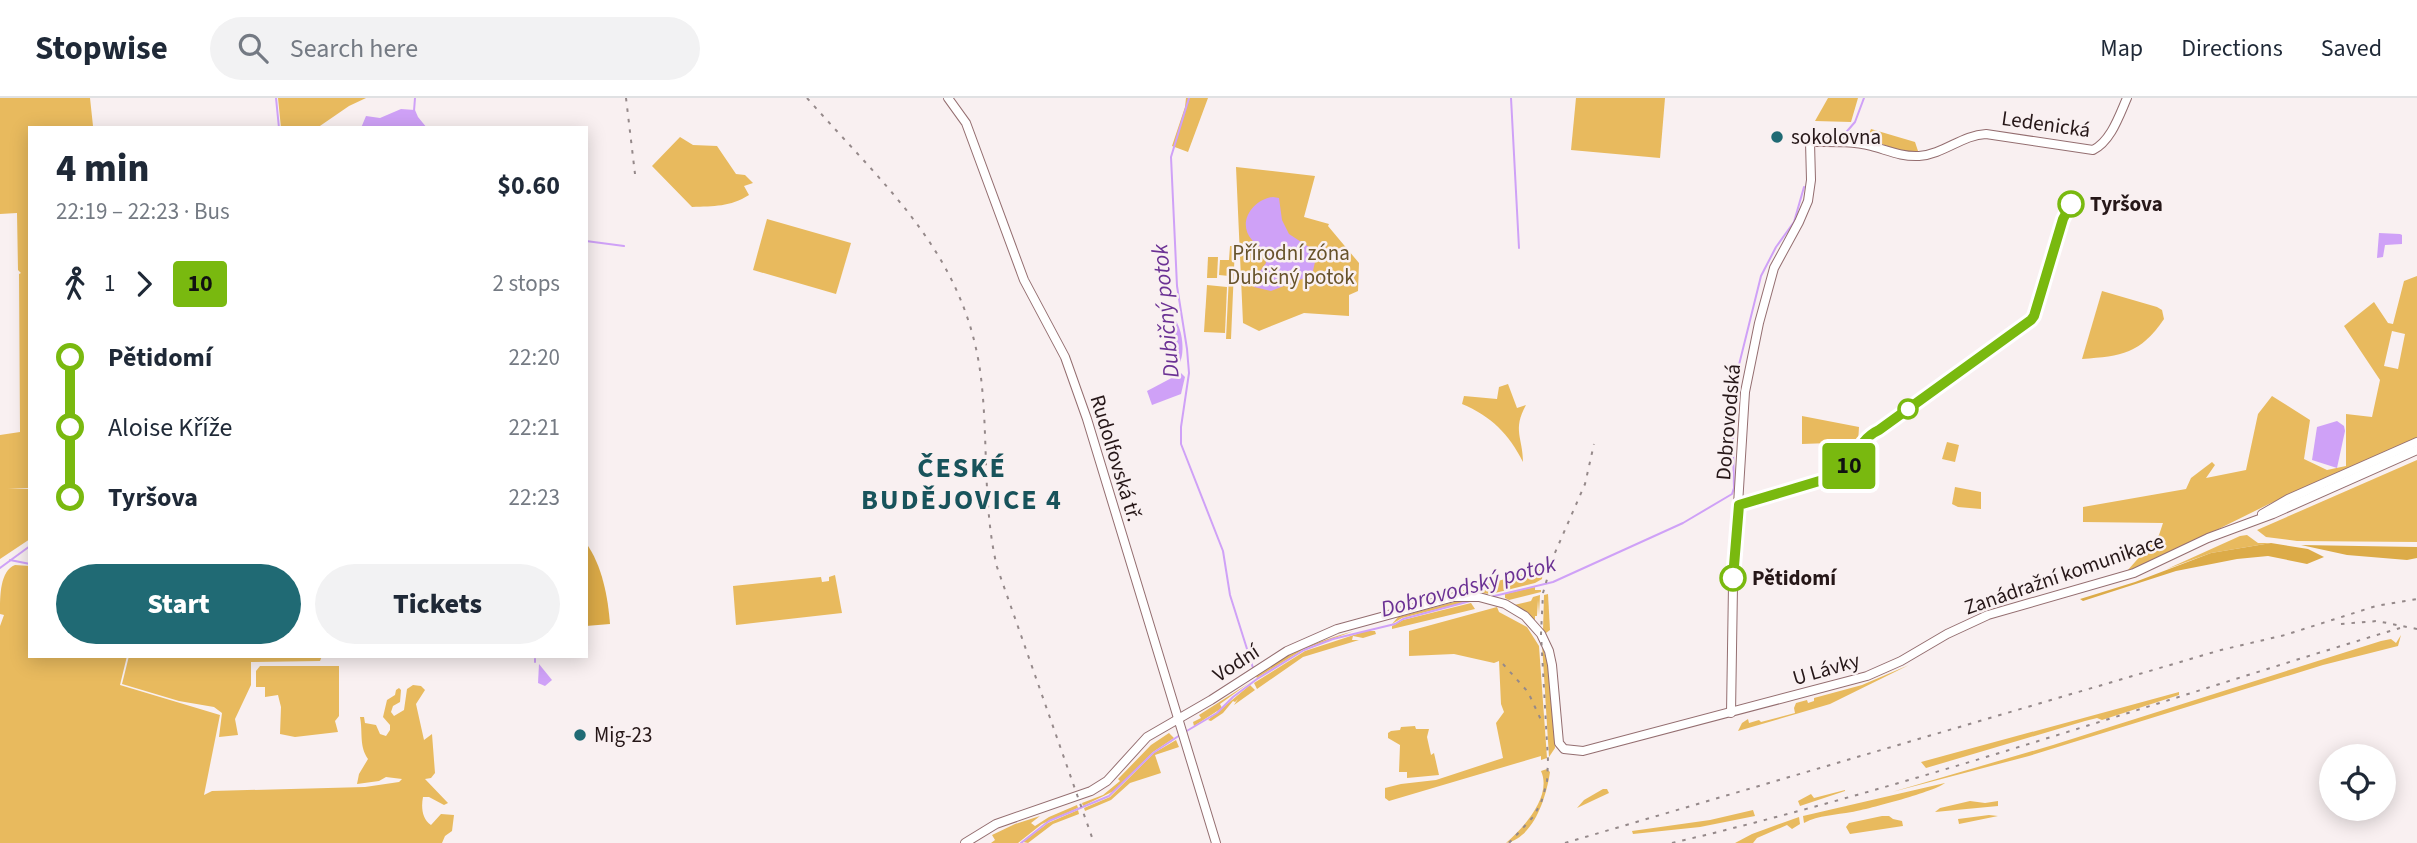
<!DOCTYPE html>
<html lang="en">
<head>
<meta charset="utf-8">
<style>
  :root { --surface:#fff; --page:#f2f2f3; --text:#1f2937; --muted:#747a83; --line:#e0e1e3; --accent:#206a74 }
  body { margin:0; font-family:"Source Sans 3",sans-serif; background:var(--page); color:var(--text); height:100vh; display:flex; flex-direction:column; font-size:26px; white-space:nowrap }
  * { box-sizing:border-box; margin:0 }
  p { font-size:23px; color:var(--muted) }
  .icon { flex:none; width:38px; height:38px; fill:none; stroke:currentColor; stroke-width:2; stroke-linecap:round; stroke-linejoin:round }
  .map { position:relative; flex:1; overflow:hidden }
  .drawer { position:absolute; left:28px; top:28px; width:560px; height:532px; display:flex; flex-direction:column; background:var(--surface); border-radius:0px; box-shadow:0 4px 18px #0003 }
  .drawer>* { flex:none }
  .badge { padding:0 14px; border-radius:5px; font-size:24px; line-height:46px }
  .tools { position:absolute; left:2319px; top:646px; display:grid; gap:14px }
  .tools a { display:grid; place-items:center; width:77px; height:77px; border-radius:50%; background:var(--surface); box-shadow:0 4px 18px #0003; font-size:35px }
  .map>.badge { position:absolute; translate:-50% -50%; box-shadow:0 0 0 4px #fff }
  .legs { display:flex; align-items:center; gap:10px; height:77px; padding:0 28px; font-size:23px }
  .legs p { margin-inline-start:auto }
  .overview { display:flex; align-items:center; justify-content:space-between; height:119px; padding:0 28px }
  h1 { font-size:38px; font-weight:800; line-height:52px }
  .cta { display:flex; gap:14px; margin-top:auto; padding:14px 28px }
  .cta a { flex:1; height:80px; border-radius:42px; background:var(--accent); color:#fff; font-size:28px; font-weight:800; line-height:80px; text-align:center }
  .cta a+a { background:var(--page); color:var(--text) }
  ul { padding:0 28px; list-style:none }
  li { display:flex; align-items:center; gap:24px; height:70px; font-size:26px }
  li i { display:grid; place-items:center; width:10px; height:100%; margin:0 9px; background:currentColor }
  li i::after { content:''; width:18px; height:18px; margin:-9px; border:5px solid; border-radius:50%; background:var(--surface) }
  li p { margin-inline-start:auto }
  li:first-child i { background:linear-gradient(#0000 50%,currentColor 0) }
  li:last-child i { background:linear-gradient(currentColor 50%,#0000 0) }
  header { display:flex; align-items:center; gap:42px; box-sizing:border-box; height:98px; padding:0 35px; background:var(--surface); border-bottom:2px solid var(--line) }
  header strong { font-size:33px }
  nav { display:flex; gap:38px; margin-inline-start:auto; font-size:24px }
  .search { width:490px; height:63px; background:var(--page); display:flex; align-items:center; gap:18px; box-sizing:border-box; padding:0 24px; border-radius:38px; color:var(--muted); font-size:26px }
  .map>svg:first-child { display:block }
  .green { fill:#e8ba5e; fill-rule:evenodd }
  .forest { fill:#dcab48 }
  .water { fill:#cfa1f7 }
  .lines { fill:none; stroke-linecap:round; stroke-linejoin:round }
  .stream { stroke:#cfa1f7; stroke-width:2 }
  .secondary-casing { stroke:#946e70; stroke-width:10 }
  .secondary { stroke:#fff; stroke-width:8 }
  .rail { stroke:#95898a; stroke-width:2; stroke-dasharray:3.5 7; stroke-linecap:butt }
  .line-1-casing { stroke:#fff; stroke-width:16 }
  .line-1 { stroke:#79b90f; stroke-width:10 }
  .poi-dot { fill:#206a74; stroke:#f9f0f1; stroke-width:2.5 }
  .stop-1-dot { fill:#fff; stroke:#79b90f; stroke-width:3.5 }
  .labels { text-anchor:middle; stroke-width:5; stroke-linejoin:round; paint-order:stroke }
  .street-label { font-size:21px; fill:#261718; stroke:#f9f0f1 }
  .poi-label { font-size:21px; fill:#261718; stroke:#f9f0f1; text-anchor:start }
  .stop-label { font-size:21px; font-weight:bold; fill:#261718; stroke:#f9f0f1; text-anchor:start }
  .park-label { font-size:21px; fill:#67522a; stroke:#f9f0f1 }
  .water-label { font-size:23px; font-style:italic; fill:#6b3194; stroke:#f9f0f1 }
  .district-label { font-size:28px; font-weight:bold; letter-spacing:2px; fill:#18535b; stroke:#f9f0f1 }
</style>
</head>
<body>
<header>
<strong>Stopwise</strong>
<div class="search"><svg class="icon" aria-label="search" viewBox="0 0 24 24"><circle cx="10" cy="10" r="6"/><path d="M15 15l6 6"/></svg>Search here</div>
<nav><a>Map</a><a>Directions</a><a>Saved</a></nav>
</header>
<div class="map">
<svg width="2417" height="745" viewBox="0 0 2417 745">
  <rect width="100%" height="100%" fill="#f9f0f1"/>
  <!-- green -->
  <g class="green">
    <path d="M0 0H90L93 28 30 30V390L8 391H30V441L0 461V337L20 334 19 176 21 175 18 172 17 115 0 116Z"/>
    <path d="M278 0H366L349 8 317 30H281Z"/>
    <path d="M1186 0H1208L1188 54 1172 48 1185 9Z"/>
    <path d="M1576 0H1665L1660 60 1571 52Z"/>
    <path d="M1828 0H1858L1851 24 1815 23Z"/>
    <path d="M1871 31 1915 44 1918 53H1902L1867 41Z"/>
    <path d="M680 39 693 47 717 48 736 76 745 77 753 85 744 88 749 97C730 109 714 108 692 109L652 68Z"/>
    <path d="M1236 69 1315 78 1304 119 1329 126 1328 128 1359 165 1358 193 1349 197V218L1304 215 1259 233 1243 225Z"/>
    <path d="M767 121 851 145 836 196 753 172Z"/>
    <path d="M1230 148H1235L1231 241H1226L1229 178 1219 177 1220 162H1229Z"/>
    <path d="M1208 159H1218L1217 180H1207Z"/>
    <path d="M2417 178V341L2269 406 2158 461 2127 473 2159 437 2163 425 2083 424V409L2186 391 2191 380 2212 364 2215 367 2206 380 2246 372 2258 316 2272 298 2310 322 2304 361 2327 372 2346 368V316L2372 319 2380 282 2344 228 2374 204 2388 225 2393 226 2404 183ZM2392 233 2405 236 2398 271 2384 268Z"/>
    <path d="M1207 187 1227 189 1225 235 1204 234Z"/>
    <path d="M2102 193 2157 209 2162 212 2164 221C2140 256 2122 258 2082 261Z"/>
    <path d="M1508 286 1517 310 1526 307C1512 332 1523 340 1523 364 1509 336 1491 318 1462 306L1464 298 1497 301 1499 289Z"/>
    <path d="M1802 318 1859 329 1858 344 1802 346Z"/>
    <path d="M1947 344 1959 347 1955 364 1942 361Z"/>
    <path d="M2417 362V444L2297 443 2266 439 2257 432Z"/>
    <path d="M1955 389 1981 394V411L1958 409 1952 406Z"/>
    <path d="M2247 437 2258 445H2271L2211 455 2167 471 2240 438Z"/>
    <path d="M15 467 30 468V558H127L120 587 220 617 204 697 212 693 365 689 399 684 402 681 386 679 379 683 357 686 359 676 368 661C359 648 363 635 360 619H364L365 625 376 627 380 636 386 638 390 632V627L383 619 387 602 395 597 396 592 399 590 401 592 400 604 393 608 391 614 394 618 404 612 407 591 413 587 421 588 425 592 416 606 424 642 432 636 435 675 431 680 425 681 448 705 444 707 429 699H423C421 709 422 721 431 727L441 716 454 717 452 733 445 738 442 745H0V528L4 517 0 516C0 497 0 473 15 467Z"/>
    <path d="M1543 471 1542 481 1535 485 1491 496 1460 493Z"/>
    <path d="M835 477 842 515 736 527 733 488 821 479 822 484 829 483V479Z"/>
    <path d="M1535 489V492H1541V494L1509 502 1505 500V496Z"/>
    <path d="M1548 496 1550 532 1546 535 1543 533 1544 497Z"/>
    <path d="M1540 497 1539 517 1538 502 1537 518H1535V522L1514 507 1531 503 1533 499Z"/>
    <path d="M1458 503H1470L1402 520 1392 526 1398 519Z"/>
    <path d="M1471 505 1475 511 1392 531V528L1403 522Z"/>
    <path d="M1497 509 1499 514 1527 529 1539 548 1547 660 1541 662V658L1389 703 1385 700V690L1401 686 1436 682 1503 660 1496 625 1504 614 1501 606 1499 563 1494 565 1454 556 1409 558V533Z"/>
    <path d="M1354 533 1304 551 1257 580 1256 578C1286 555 1318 543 1354 533Z"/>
    <path d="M1366 533H1375L1376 536 1363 540 1353 538 1352 542H1359L1303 559 1257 591 1254 585 1305 553Z"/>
    <path d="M2401 537 2398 548 2323 567 2029 658 1892 694 2053 647 2381 543 2391 541 2396 545Z"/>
    <path d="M1542 546 1550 575 1555 650 1549 659Z"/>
    <path d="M129 558H322L320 563 251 564V587L235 621 238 637 219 639 222 615 214 609 179 603 122 586Z"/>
    <path d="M1909 567 1830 606 1738 633 1742 625 1748 621 1749 625 1759 622 1761 624 1795 615 1794 610 1796 605 1807 602 1808 605 1814 603V600L1862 587Z"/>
    <path d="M260 568H339V618L335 623 338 634 295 639 280 636 281 609 278 597 265 599V589H256V573Z"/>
    <path d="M1249 585 1220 606 1222 610 1194 628 1193 624 1201 620 1199 617Z"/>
    <path d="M1250 587 1255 592 1234 607 1238 601 1235 604 1233 603 1223 615 1211 623 1208 622Z"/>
    <path d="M2179 594V597L2102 622 2097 620 2085 623 1926 670 1921 664Z"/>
    <path d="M1415 628 1416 631H1429L1427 639 1431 657 1434 655 1439 677 1407 680V674H1399L1400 647 1388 640V635L1391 633 1400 632 1401 629Z"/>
    <path d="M1169 635 1174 640 1153 654 1114 693 1083 708 1082 705 1103 697 1120 683 1118 681 1151 647Z"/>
    <path d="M1176 642 1179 649 1155 657 1161 675 1130 685 1111 702 1085 713 1084 710 1110 699 1154 655Z"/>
    <path d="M1547 671 1550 674C1546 700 1534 739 1506 745 1526 728 1552 697 1541 673Z"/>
    <path d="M1945 685C1936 693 1869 711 1852 714 1836 717 1819 717 1804 725L1803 718Z"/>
    <path d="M1603 691H1607L1609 695 1577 710 1584 702Z"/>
    <path d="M1845 692V693L1800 708 1798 703 1811 696 1814 700Z"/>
    <path d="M1970 703 1985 705 1998 703V708L1935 714 1940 710Z"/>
    <path d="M1077 707 1078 710 1042 726 1018 745H991L995 742 992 737 1015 726 1040 718 1031 725 1035 728 1049 719Z"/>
    <path d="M1078 712 1079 716 1053 726 1028 745 1023 744 1048 725Z"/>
    <path d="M1753 712 1755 718 1700 729 1633 736 1632 733 1710 722Z"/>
    <path d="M1989 717 1998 718 1959 726 1958 721Z"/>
    <path d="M1882 718H1889L1893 721 1902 723 1903 728 1850 736 1846 729 1849 725Z"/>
    <path d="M1799 719 1800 726 1792 731 1787 727 1757 740 1753 745H1735L1752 736Z"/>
  </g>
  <!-- forest -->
  <g class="forest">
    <path d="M586 445C602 467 608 499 610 526L586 528Z"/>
    <path d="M2271 445 2308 451 2324 459 2307 466 2268 458 2237 461 2176 473 2083 503 2080 501 2135 484 2211 455Z"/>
    <path d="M2301 447 2417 449V460L2407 462 2347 457Z"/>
  </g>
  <!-- water -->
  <g class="water">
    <path d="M401 11 415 12 418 19 427 30H361L366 18 380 20Z"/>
    <path d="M1273 99 1279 100 1282 122 1289 136 1312 151 1315 164 1312 177 1271 193 1254 189 1252 184 1266 165 1264 154C1261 148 1256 147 1252 142 1236 124 1254 101 1273 99Z"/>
    <path d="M2379 135 2400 136 2402 137V146L2385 147 2383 159 2377 160Z"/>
    <path d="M1176 223C1182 232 1185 253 1180 264L1176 265 1168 260C1164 247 1167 233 1176 223Z"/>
    <path d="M1181 275 1185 279 1181 296 1152 307 1147 293Z"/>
    <path d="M2337 323 2344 328 2345 333 2337 370 2312 362 2317 329Z"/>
    <path d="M539 566 552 582 545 588 538 585Z"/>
  </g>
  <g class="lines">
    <!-- stream -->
    <g class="stream">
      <path d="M276 0 279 30"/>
      <path d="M1189 0 1171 59 1177 188 1187 251 1189 275 1181 329V346L1223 453 1230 497 1253 570"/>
      <path d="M1511 0 1519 150"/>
      <path d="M414 13 415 0"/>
      <path d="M1842 39 1855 24 1864 0"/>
      <path d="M586 143 624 148"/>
      <path d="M10 462 30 466"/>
      <path d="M0 470 30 448"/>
      <path d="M1490 499 1553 484 1683 425 1732 396 1734 390 1732 310 1734 287 1761 178 1776 149 1794 124 1804 89"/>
      <path d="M535 561V564"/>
      <path d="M1185 634 1217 615 1233 599 1257 581 1304 552 1333 541 1395 526 1403 521 1474 502"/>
      <path d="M1021 745 1049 723 1109 698 1153 655 1180 637"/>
    </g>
    <!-- secondary casing -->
    <g class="secondary-casing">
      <g id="secondary">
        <path d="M948 0 966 25 1024 182 1065 259 1087 321 1216 745"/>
        <path d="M2262 416 2288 401 2417 344"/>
        <path d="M1731 615 1733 487 1745 294 1759 225 1774 170 1799 124 1808 103 1811 82 1810 44C1830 44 1852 43 1871 48 1887 52 1901 59 1919 58 1944 56 1962 37 1986 36L2093 52C2111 43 2119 18 2127 0"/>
        <path d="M965 745 996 726 1091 693 1107 683 1147 639 1211 602 1287 553 1337 531 1454 499H1479L1505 506 1525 518 1541 536 1549 553 1552 567 1559 645 1564 651 1583 653 1867 578 1901 563 1947 536 1988 517 2134 475 2208 440 2273 416 2417 352"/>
      </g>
    </g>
    <!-- secondary -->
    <use href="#secondary" class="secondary"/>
    <!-- rail -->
    <g class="rail">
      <path d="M626 0 635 76"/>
      <path d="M807 0C887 91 970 160 982 289 988 349 983 410 997 469L1094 745"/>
      <path d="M2341 526 2377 523 2417 531"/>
      <path d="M1503 566 1528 594 1542 624"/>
      <path d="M1509 745 1533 719 1541 705 1547 684 1548 663 1541 536 1543 495 1554 457 1585 386 1594 346"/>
      <path d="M1565 745 2221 552 2285 537 2376 508 2417 501"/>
      <path d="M1672 745C1919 687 2158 603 2400 530"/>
    </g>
  </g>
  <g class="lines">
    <!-- line-1 casing -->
    <g class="line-1-casing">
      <path id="line-1" d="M1733 480 1739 407 1826 381 1841 380C1854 363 1859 341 1879 332L2031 222 2034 218 2063 121 2071 106"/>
    </g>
    <!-- line-1 -->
    <use href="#line-1" class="line-1"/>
  </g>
  <!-- markers -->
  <g class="poi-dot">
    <circle cx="1777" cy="39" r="7"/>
    <circle cx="580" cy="637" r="7"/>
  </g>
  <g class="stop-1-dot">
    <circle cx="2071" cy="106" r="12"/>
    <circle cx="1908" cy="311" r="9"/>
    <circle cx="1733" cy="480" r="12"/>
  </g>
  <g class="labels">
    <!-- street labels -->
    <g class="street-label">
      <text transform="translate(2046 26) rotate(8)" y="7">Ledenická</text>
      <text transform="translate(1728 324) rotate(-85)" y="7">Dobrovodská</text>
      <text transform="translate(1116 360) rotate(73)" y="7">Rudolfovská tř.</text>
      <text transform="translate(2064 476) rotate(-19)" y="7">Zanádražní komunikace</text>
      <text transform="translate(1236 565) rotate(-33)" y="7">Vodní</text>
      <text transform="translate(1826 571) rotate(-16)" y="7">U Lávky</text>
    </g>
    <!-- poi labels -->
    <g class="poi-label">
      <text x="1791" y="46">sokolovna</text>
      <text x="594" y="644">Mig-23</text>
    </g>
    <!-- stop labels -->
    <g class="stop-label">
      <text x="2090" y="113">Tyršova</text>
      <text x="1752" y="487">Pětidomí</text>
    </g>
    <!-- park labels -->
    <g class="park-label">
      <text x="1291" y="162">Přírodní zóna<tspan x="1291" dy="24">Dubičný potok</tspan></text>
    </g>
    <!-- water labels -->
    <g class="water-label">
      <text transform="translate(1165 213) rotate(-95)" y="8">Dubičný potok</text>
      <text transform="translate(1468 488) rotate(-15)" y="8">Dobrovodský potok</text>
    </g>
    <!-- district labels -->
    <g class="district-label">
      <text x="962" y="379">ČESKÉ<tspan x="962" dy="32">BUDĚJOVICE 4</tspan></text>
    </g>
  </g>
</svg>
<div class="tools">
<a><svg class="icon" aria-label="locate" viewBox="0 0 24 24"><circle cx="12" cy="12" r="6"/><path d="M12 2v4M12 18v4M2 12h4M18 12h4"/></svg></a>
</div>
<b class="badge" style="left:1849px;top:368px;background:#79b90f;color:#111">10</b>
<section class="drawer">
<div class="overview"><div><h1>4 min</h1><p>22:19 – 22:23 · Bus</p></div><b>$0.60</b></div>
<div class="legs"><svg class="icon" aria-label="walk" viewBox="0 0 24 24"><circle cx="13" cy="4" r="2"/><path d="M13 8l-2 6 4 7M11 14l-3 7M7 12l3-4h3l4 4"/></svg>1<svg class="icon" aria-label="forward" viewBox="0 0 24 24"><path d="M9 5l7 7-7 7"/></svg><b class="badge" style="background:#79b90f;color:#111">10</b><p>2 stops</p></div>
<ul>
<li><i style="color:#79b90f"></i><b>Pětidomí</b><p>22:20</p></li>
<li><i style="color:#79b90f"></i><span>Aloise Kříže</span><p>22:21</p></li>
<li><i style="color:#79b90f"></i><b>Tyršova</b><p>22:23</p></li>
</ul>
<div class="cta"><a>Start</a><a>Tickets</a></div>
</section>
</div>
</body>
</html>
